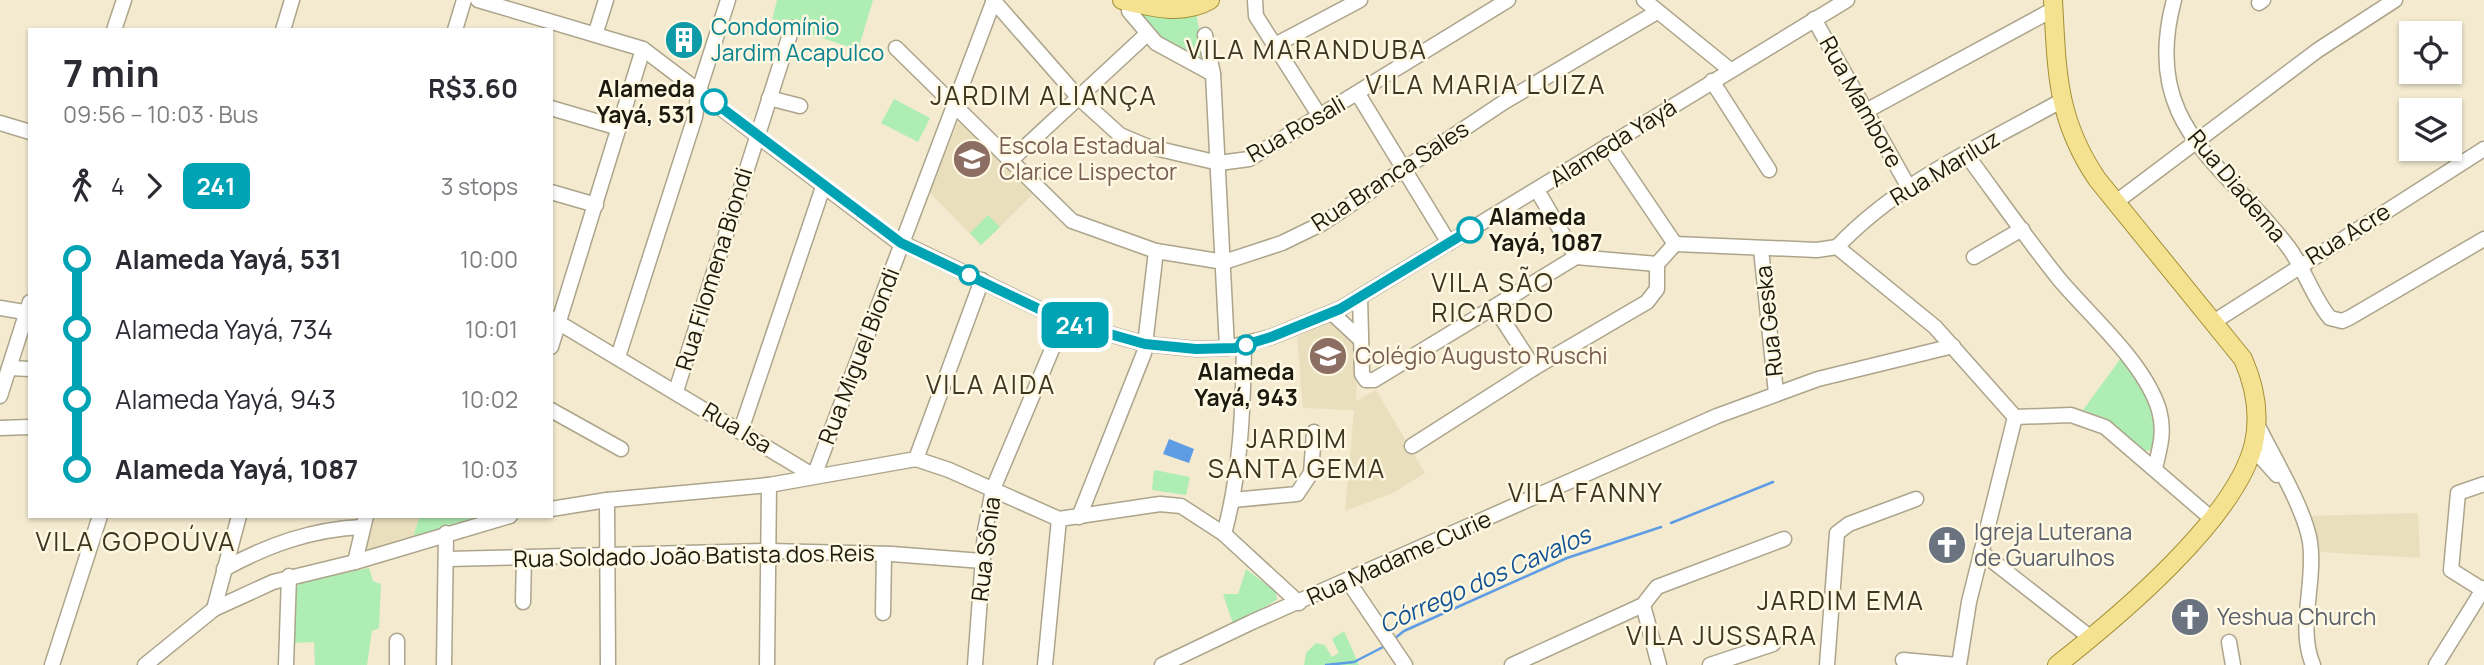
<!DOCTYPE html>
<html lang="en">
<head>
<meta charset="utf-8">
<style>
  :root { --surface:#fff; --page:#f2f2f3; --text:#2b2b33; --muted:#7c7c81 }
  body { margin:0; font-family:Manrope,sans-serif; background:var(--page); color:var(--text); height:100vh; display:flex; flex-direction:column; font-size:26px; white-space:nowrap }
  * { box-sizing:border-box; margin:0 }
  p { font-size:23px; color:var(--muted) }
  .icon { flex:none; width:38px; height:38px; fill:none; stroke:currentColor; stroke-width:2; stroke-linecap:round; stroke-linejoin:round }
  .map { position:relative; flex:1; overflow:hidden }
  .sheet { position:absolute; left:28px; top:28px; width:525px; height:490px; display:flex; flex-direction:column; background:var(--surface); border-radius:0px; box-shadow:0 2px 5px #0004 }
  .sheet>* { flex:none }
  .badge { padding:0 14px; border-radius:10px; font-size:24px; line-height:46px }
  .buttons { position:absolute; left:2399px; top:21px; display:grid; gap:14px }
  .buttons a { display:grid; place-items:center; width:63px; height:63px; border-radius:0px; background:var(--surface); box-shadow:0 2px 5px #0004; font-size:35px }
  .map>.badge { position:absolute; translate:-50% -50%; box-shadow:0 0 0 4px #fff }
  .legs { display:flex; align-items:center; gap:10px; height:77px; padding:0 35px; font-size:23px }
  .legs p { margin-inline-start:auto }
  .headline { display:flex; align-items:center; justify-content:space-between; height:119px; padding:0 35px }
  h1 { font-size:38px; font-weight:700; line-height:52px }
  ul { padding:0 35px; list-style:none }
  li { display:flex; align-items:center; gap:24px; height:70px; font-size:26px }
  li i { display:grid; place-items:center; width:10px; height:100%; margin:0 9px; background:currentColor }
  li i::after { content:''; width:18px; height:18px; margin:-9px; border:5px solid; border-radius:50%; background:var(--surface) }
  li p { margin-inline-start:auto }
  li:first-child i { background:linear-gradient(#0000 50%,currentColor 0) }
  li:last-child i { background:linear-gradient(currentColor 50%,#0000 0) }
  .map>svg:first-child { display:block }
  .built { fill:#eadfbd }
  .green { fill:#aeedb4 }
  .water { fill:#5e9ce4 }
  .lines { fill:none; stroke-linecap:round; stroke-linejoin:round }
  .stream { stroke:#5e9ce4; stroke-width:2.5 }
  .minor-casing { stroke:#aca48b; stroke-width:17 }
  .major-casing { stroke:#a48f34; stroke-width:20 }
  .minor { stroke:#fff; stroke-width:14 }
  .major { stroke:#f5e291; stroke-width:18 }
  .line-1-casing { stroke:#fff; stroke-width:16 }
  .line-1 { stroke:#00a3b4; stroke-width:10 }
  .stop-1-dot { fill:#fff; stroke:#00a3b4; stroke-width:3.5 }
  .labels { text-anchor:middle; stroke-width:5; stroke-linejoin:round; paint-order:stroke }
  .culture-label { font-size:23px; fill:#0d838f; stroke:#fff8e2; text-anchor:start }
  .stop-label { font-size:23px; font-weight:bold; fill:#1c190f; stroke:#fff8e2; text-anchor:end }
  .street-label { font-size:23px; fill:#1c190f; stroke:#fff8e2 }
  .education-label { font-size:23px; fill:#785e54; stroke:#fff8e2; text-anchor:start }
  .worship-label { font-size:23px; fill:#5b616d; stroke:#fff8e2; text-anchor:start }
  .water-label { font-size:24px; font-style:italic; fill:#125495; stroke:#fff8e2 }
  .quarter-label { font-size:26px; letter-spacing:2px; fill:#3d3620; stroke:#fff8e2 }
</style>
</head>
<body>
<div class="map">
<svg width="2484" height="665" viewBox="0 0 2484 665">
  <rect width="100%" height="100%" fill="#f3ead0"/>
  <!-- built -->
  <g class="built">
    <path d="M965 120 1034 193 981 245 929 192 957 124Z"/>
    <path d="M1333 319 1358 341 1356 401 1376 390 1425 473 1393 493 1345 511 1354 410 1303 408 1297 337Z"/>
    <path d="M2418 513 2420 558 2320 552 2308 516Z"/>
    <path d="M371 516H479L367 552 362 547Z"/>
  </g>
  <!-- green -->
  <g class="green">
    <path d="M777 0H873L858 50 772 21Z"/>
    <path d="M1133 5 1196 12 1206 67 1152 35Z"/>
    <path d="M894 99 930 118 918 142 881 123Z"/>
    <path d="M988 215 1000 227 981 245 970 233Z"/>
    <path d="M2121 358C2144 390 2158 409 2153 450L2145 451 2104 418 2083 410Z"/>
    <path d="M1154 470 1190 477 1186 495 1152 490Z"/>
    <path d="M420 516H479L413 537Z"/>
    <path d="M369 568 373 581 381 584 379 628 372 631 367 665H315L314 642 291 643 295 587 306 581Z"/>
    <path d="M1246 569 1276 592 1277 600 1233 624 1223 594H1238Z"/>
    <path d="M1344 631 1359 665H1304L1306 653 1316 643 1325 645 1332 657 1339 653 1332 639Z"/>
  </g>
  <!-- water -->
  <path class="water" d="M1169 439 1194 449 1189 463 1163 454Z"/>
  <g class="lines">
    <!-- stream -->
    <g class="stream">
      <path d="M1671 523 1773 482"/>
      <path d="M1394 639 1404 631 1567 558 1661 527"/>
      <path d="M1326 665 1354 662 1387 645"/>
    </g>
    <!-- minor casing -->
    <g class="minor-casing">
      <g id="minor">
        <path d="M478 0 643 49 894 239 1064 321 1145 344 1196 349 1227 348 1271 337 1340 309 1847 0"/>
        <path d="M993 0 1078 97 1120 135 1146 146 1219 163 1249 159 1508 0"/>
        <path d="M1255 0 1256 16 1319 115"/>
        <path d="M1644 0 1729 69"/>
        <path d="M2174 0C2140 126 2224 162 2289 248 2305 270 2313 298 2330 318L2342 321 2349 318 2484 239"/>
        <path d="M2259 3 2263 0"/>
        <path d="M1129 11 1156 43 1213 74"/>
        <path d="M1814 19 1908 186"/>
        <path d="M114 30 124 0"/>
        <path d="M283 30 292 0"/>
        <path d="M455 30 464 0"/>
        <path d="M596 32 606 0"/>
        <path d="M1205 35 1213 74 1227 348"/>
        <path d="M1275 45 1360 0"/>
        <path d="M896 48 1072 221 1156 251 1224 262 1282 243 1323 223 1504 102 1657 12"/>
        <path d="M1712 81 1769 170"/>
        <path d="M1358 94 1449 243"/>
        <path d="M769 98 800 106"/>
        <path d="M551 108 619 128"/>
        <path d="M1866 111 2054 9"/>
        <path d="M0 123 30 132"/>
        <path d="M1608 145 1675 244"/>
        <path d="M1966 154C1997 196 2027 239 2059 279 2091 317 2145 363 2159 410 2165 431 2160 448 2155 468"/>
        <path d="M1010 161 1147 34"/>
        <path d="M1537 190 1576 257"/>
        <path d="M551 192 596 205"/>
        <path d="M2116 202 2318 50 2395 0"/>
        <path d="M1675 244 1817 250 1837 247 1935 327 2015 417"/>
        <path d="M1837 247C1898 182 1984 144 2061 101"/>
        <path d="M1761 249 1776 393"/>
        <path d="M1974 257 2022 229"/>
        <path d="M1360 297 1362 374 1366 380H1374L1576 257 1657 264"/>
        <path d="M0 308 30 313"/>
        <path d="M1495 308 1534 368"/>
        <path d="M1332 313 1361 340"/>
        <path d="M551 318 814 476 994 0"/>
        <path d="M2215 321 2484 149"/>
        <path d="M551 347 643 49"/>
        <path d="M618 357 695 117 699 90 728 0"/>
        <path d="M9 368 30 369"/>
        <path d="M676 391 792 28"/>
        <path d="M0 396 30 302"/>
        <path d="M551 410 621 449"/>
        <path d="M2015 417 2071 415 2105 427 2212 519"/>
        <path d="M2257 424C2272 455 2305 509 2310 542 2316 582 2297 627 2313 665"/>
        <path d="M0 428 30 427"/>
        <path d="M741 430 823 187"/>
        <path d="M1412 446 1534 368 1647 302 1657 289V264L1675 244"/>
        <path d="M2250 455 2260 456 2277 475"/>
        <path d="M916 459 982 280"/>
        <path d="M607 500 608 665"/>
        <path d="M1233 500 1297 494 1311 473 1314 432"/>
        <path d="M551 509 607 500 769 485 916 459 949 470 1059 519 1160 504 1181 506 1224 534 1299 603"/>
        <path d="M1079 517 1144 353 1156 251"/>
        <path d="M1224 534C1241 472 1243 409 1244 345"/>
        <path d="M1981 552 2091 638"/>
        <path d="M447 559 769 551 892 554 982 561"/>
        <path d="M355 562 366 516"/>
        <path d="M224 569C268 545 312 529 363 527"/>
        <path d="M1348 581 1405 665"/>
        <path d="M2483 590 2451 570 2458 493 2484 484"/>
        <path d="M523 602 524 557"/>
        <path d="M1643 605 1659 665"/>
        <path d="M214 609 239 516"/>
        <path d="M883 613 884 554"/>
        <path d="M2229 642 2233 665"/>
        <path d="M1903 660 1957 665"/>
        <path d="M52 665 100 516"/>
        <path d="M145 665 214 609 273 582 355 562 510 516"/>
        <path d="M286 665 289 576"/>
        <path d="M397 665V641"/>
        <path d="M444 665 446 533"/>
        <path d="M767 665 769 485"/>
        <path d="M975 665 985 531 993 489 1064 321"/>
        <path d="M1045 665 1059 519"/>
        <path d="M1162 665 1252 622 1717 416 1818 379 1953 346"/>
        <path d="M1512 665 1643 605 1657 587 1784 539"/>
        <path d="M1710 665 1773 644"/>
        <path d="M1827 665 1837 533 1849 524 1916 499"/>
        <path d="M1959 665 1969 602 2015 417"/>
        <path d="M2436 665 2484 588"/>
      </g>
    </g>
    <!-- major casing -->
    <g class="major-casing">
      <g id="major">
        <path d="M1122 0C1150 7 1183 16 1210 0"/>
        <path d="M2053 0C2057 71 2056 118 2097 179L2243 359C2255 386 2260 415 2254 443 2237 518 2117 618 2057 665"/>
      </g>
    </g>
    <!-- minor -->
    <use href="#minor" class="minor"/>
    <!-- major -->
    <use href="#major" class="major"/>
  </g>
  <g class="lines">
    <!-- line-1 casing -->
    <g class="line-1-casing">
      <path id="line-1" d="M714 102 901 243 1064 321 1145 344 1196 349 1235 348 1271 337 1340 309 1470 230"/>
    </g>
    <!-- line-1 -->
    <use href="#line-1" class="line-1"/>
  </g>
  <!-- icons -->
  <defs>
    <g id="building-disc" transform="scale(2.0125)"><circle r="9.5" fill="#0f9aa8" stroke="#fff8e2"/><path d="M-4-6H4V6H1V3H-1V6H-4ZM-2.5-4.3h1.7v1.8h-1.7ZM.8-4.3h1.7v1.8H.8ZM-2.5-1h1.7V.8h-1.7ZM.8-1h1.7V.8H.8Z" fill="#fff"/></g>
    <g id="school-disc" transform="scale(2.0125)"><circle r="9.5" fill="#8d6e63" stroke="#fff8e2"/><path d="M0-5L7-2L0 1L-7-2ZM-4 1L0 2.5L4 1V4Q0 6-4 4Z" fill="#fff"/></g>
    <g id="church-disc" transform="scale(2.0125)"><circle r="9.5" fill="#6b7280" stroke="#fff8e2"/><path d="M-1.2-6h2.4v3.5h3.3v2.4h-3.3V6h-2.4V-.1h-3.3v-2.4h3.3Z" fill="#fff"/></g>
  </defs>
  <g fill-rule="evenodd">
    <use href="#building-disc" x="684" y="40"/>
    <use href="#school-disc" x="972" y="159"/>
    <use href="#school-disc" x="1328" y="356"/>
    <use href="#church-disc" x="1947" y="545"/>
    <use href="#church-disc" x="2190" y="617"/>
  </g>
  <!-- markers -->
  <g class="stop-1-dot">
    <circle cx="714" cy="102" r="12"/>
    <circle cx="1470" cy="230" r="12"/>
    <circle cx="969" cy="275" r="9"/>
    <circle cx="1246" cy="345" r="9"/>
  </g>
  <g class="labels">
    <!-- culture labels -->
    <g class="culture-label">
      <text x="711" y="35">Condomínio<tspan x="711" dy="26">Jardim Acapulco</tspan></text>
    </g>
    <!-- stop labels -->
    <g class="stop-label">
      <text x="695" y="97">Alameda<tspan x="695" dy="26">Yayá, 531</tspan></text>
      <text x="1489" y="225" text-anchor="start">Alameda<tspan x="1489" dy="26">Yayá, 1087</tspan></text>
      <text x="1246" y="380" text-anchor="middle">Alameda<tspan x="1246" dy="26">Yayá, 943</tspan></text>
    </g>
    <!-- street labels -->
    <g class="street-label">
      <text transform="translate(1861 102) rotate(61)" y="8">Rua Mambore</text>
      <text transform="translate(1296 129) rotate(-30)" y="8">Rua Rosali</text>
      <text transform="translate(1613 143) rotate(-32)" y="8">Alameda Yayá</text>
      <text transform="translate(1945 168) rotate(-31)" y="8">Rua Mariluz</text>
      <text transform="translate(1390 176) rotate(-33)" y="8">Rua Branca Sales</text>
      <text transform="translate(2237 186) rotate(50)" y="8">Rua Diadema</text>
      <text transform="translate(2348 234) rotate(-32)" y="8">Rua Acre</text>
      <text transform="translate(714 269) rotate(-73)" y="8">Rua Filomena Biondi</text>
      <text transform="translate(1769 321) rotate(-96)" y="8">Rua Geska</text>
      <text transform="translate(859 356) rotate(-69)" y="8">Rua Miguel Biondi</text>
      <text transform="translate(737 428) rotate(31)" y="8">Rua Isa</text>
      <text transform="translate(986 549) rotate(-83)" y="8">Rua Sônia</text>
      <text transform="translate(694 556) rotate(-1)" y="8">Rua Soldado João Batista dos Reis</text>
      <text transform="translate(1399 558) rotate(-24)" y="8">Rua Madame Curie</text>
    </g>
    <!-- education labels -->
    <g class="education-label">
      <text x="999" y="154">Escola Estadual<tspan x="999" dy="26">Clarice Lispector</tspan></text>
      <text x="1355" y="364">Colégio Augusto Ruschi</text>
    </g>
    <!-- worship labels -->
    <g class="worship-label">
      <text x="1974" y="540">Igreja Luterana<tspan x="1974" dy="26">de Guarulhos</tspan></text>
      <text x="2217" y="625">Yeshua Church</text>
    </g>
    <!-- water labels -->
    <g class="water-label">
      <text transform="translate(1485 580) rotate(-24)" y="8">Córrego dos Cavalos</text>
    </g>
    <!-- quarter labels -->
    <g class="quarter-label">
      <text x="1307" y="59">VILA MARANDUBA</text>
      <text x="1486" y="94">VILA MARIA LUIZA</text>
      <text x="1044" y="105">JARDIM ALIANÇA</text>
      <text x="1493" y="292">VILA SÃO<tspan x="1493" dy="30">RICARDO</tspan></text>
      <text x="991" y="394">VILA AIDA</text>
      <text x="1297" y="448">JARDIM<tspan x="1297" dy="30">SANTA GEMA</tspan></text>
      <text x="1586" y="502">VILA FANNY</text>
      <text x="136" y="551">VILA GOPOÚVA</text>
      <text x="1841" y="610">JARDIM EMA</text>
      <text x="1722" y="645">VILA JUSSARA</text>
    </g>
  </g>
</svg>
<div class="buttons">
<a><svg class="icon" aria-label="locate" viewBox="0 0 24 24"><circle cx="12" cy="12" r="6"/><path d="M12 2v4M12 18v4M2 12h4M18 12h4"/></svg></a>
<a><svg class="icon" aria-label="layers" viewBox="0 0 24 24"><path d="M12 4l9 5-9 5-9-5zM3 14l9 5 9-5"/></svg></a>
</div>
<b class="badge" style="left:1075px;top:325px;background:#00a3b4;color:#fff">241</b>
<section class="sheet">
<div class="headline"><div><h1>7 min</h1><p>09:56 – 10:03 · Bus</p></div><b>R$3.60</b></div>
<div class="legs"><svg class="icon" aria-label="walk" viewBox="0 0 24 24"><circle cx="13" cy="4" r="2"/><path d="M13 8l-2 6 4 7M11 14l-3 7M7 12l3-4h3l4 4"/></svg>4<svg class="icon" aria-label="forward" viewBox="0 0 24 24"><path d="M9 5l7 7-7 7"/></svg><b class="badge" style="background:#00a3b4;color:#fff">241</b><p>3 stops</p></div>
<ul>
<li><i style="color:#00a3b4"></i><b>Alameda Yayá, 531</b><p>10:00</p></li>
<li><i style="color:#00a3b4"></i><span>Alameda Yayá, 734</span><p>10:01</p></li>
<li><i style="color:#00a3b4"></i><span>Alameda Yayá, 943</span><p>10:02</p></li>
<li><i style="color:#00a3b4"></i><b>Alameda Yayá, 1087</b><p>10:03</p></li>
</ul>
</section>
</div>
</body>
</html>
